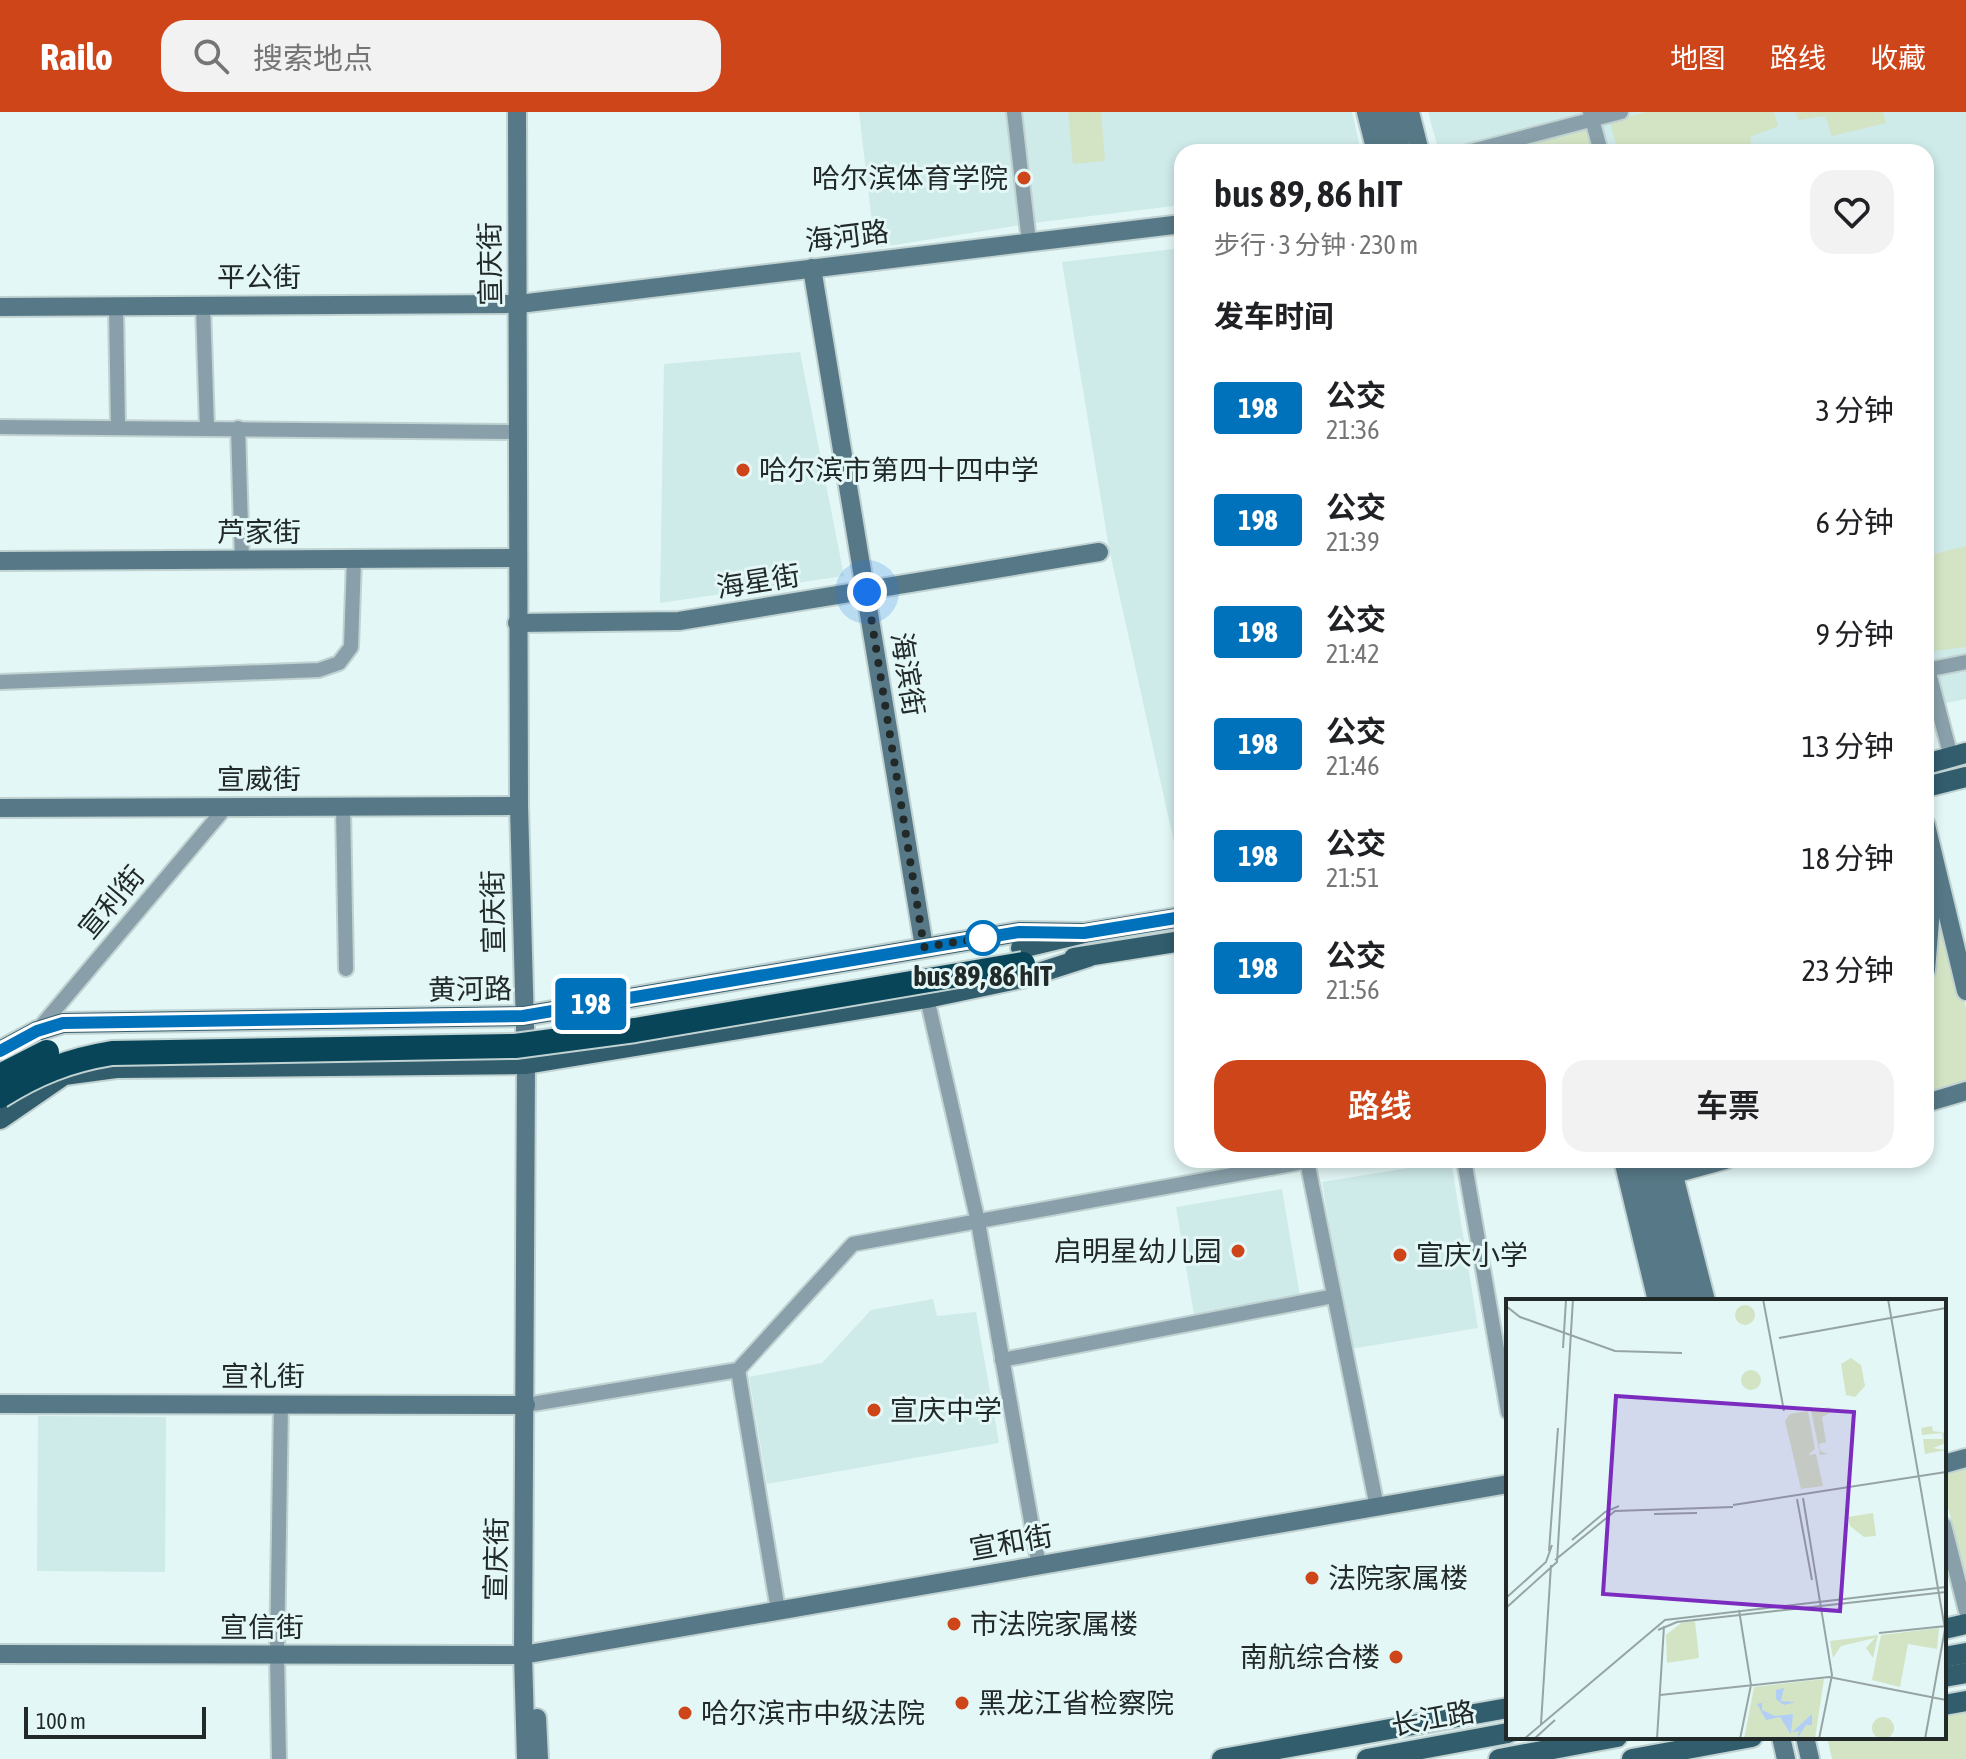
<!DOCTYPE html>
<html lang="zh">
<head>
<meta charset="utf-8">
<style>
  :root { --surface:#fff; --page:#f2f2f2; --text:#202124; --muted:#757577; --accent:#ce451a }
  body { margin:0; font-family:"Asap Condensed","Noto Sans SC",sans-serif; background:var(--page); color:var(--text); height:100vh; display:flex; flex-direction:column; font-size:30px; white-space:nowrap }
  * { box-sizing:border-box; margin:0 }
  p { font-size:26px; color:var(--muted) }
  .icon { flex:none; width:44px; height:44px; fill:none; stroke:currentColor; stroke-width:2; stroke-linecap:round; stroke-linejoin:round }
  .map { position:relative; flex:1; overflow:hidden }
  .sheet { position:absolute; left:1174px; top:32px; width:760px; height:1024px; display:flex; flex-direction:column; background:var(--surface); border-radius:24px; box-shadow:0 4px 12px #0003 }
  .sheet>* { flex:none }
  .badge { padding:0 16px; border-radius:6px; font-size:28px; line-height:52px }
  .scale { position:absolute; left:24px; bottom:20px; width:182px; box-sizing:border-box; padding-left:8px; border:4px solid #222929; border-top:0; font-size:22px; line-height:28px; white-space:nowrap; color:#222929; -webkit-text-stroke:6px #e3f7f6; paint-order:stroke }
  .you { position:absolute; width:40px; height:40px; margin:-20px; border:6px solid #fff; border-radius:50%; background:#1a73e8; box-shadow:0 0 0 12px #1a73e833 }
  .map>.badge { position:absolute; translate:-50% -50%; box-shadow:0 0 0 4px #fff }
  h2 { padding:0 40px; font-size:30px; line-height:72px }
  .round { display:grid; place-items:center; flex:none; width:84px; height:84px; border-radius:24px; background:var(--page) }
  .summary { display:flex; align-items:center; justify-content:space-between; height:136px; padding:0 40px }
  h1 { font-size:38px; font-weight:600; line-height:60px }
  .primary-button { display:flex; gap:16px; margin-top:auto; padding:16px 40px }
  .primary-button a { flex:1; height:92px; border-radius:24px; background:var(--accent); color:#fff; font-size:32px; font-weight:600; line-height:92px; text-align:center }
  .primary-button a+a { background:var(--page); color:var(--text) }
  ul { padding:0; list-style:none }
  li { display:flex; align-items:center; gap:24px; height:112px; padding:0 40px }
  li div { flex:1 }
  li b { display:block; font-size:30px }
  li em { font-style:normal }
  li .badge { min-width:88px; font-weight:700; text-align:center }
  header { display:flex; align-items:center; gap:48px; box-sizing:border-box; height:112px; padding:0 40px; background:var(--accent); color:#fff }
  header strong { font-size:38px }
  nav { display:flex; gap:44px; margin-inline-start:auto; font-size:28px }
  .search { width:560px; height:72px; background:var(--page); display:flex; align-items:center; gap:20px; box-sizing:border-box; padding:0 28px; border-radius:24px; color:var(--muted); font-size:30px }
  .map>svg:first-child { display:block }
  .built { fill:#ceeae9 }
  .green { fill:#d3e4c5 }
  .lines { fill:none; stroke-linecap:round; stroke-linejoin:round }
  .street-casing { stroke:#c0d2d1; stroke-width:18 }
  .secondary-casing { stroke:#c0d2d1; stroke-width:22 }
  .primary-casing { stroke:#c0d2d1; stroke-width:24 }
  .street { stroke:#89a0aa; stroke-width:14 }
  .secondary { stroke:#577987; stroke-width:18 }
  .primary { stroke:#325d6d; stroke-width:20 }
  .highway-bridge-casing { stroke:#c0d2d1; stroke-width:28; stroke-linecap:butt }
  .highway-bridge { stroke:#094558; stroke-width:24 }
  .line-casing { stroke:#fff; stroke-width:18 }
  .line { stroke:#0072bc; stroke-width:12 }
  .walk { stroke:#222929; stroke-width:8; stroke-dasharray:0 14.4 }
  .poi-dot { fill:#ce451a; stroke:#e3f7f6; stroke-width:3 }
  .stop-dot { fill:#fff; stroke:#0072bc; stroke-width:4 }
  .labels { text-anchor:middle; stroke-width:6; stroke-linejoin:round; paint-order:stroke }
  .poi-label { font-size:28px; fill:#222929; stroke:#e3f7f6; text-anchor:start }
  .street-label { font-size:28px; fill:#222929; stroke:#e3f7f6 }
  .stop-label { font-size:28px; font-weight:bold; fill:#222929; stroke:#e3f7f6 }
  .inset-road { fill:none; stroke:#96a5a4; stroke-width:2 }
  .view { fill:#7b2cbf; fill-opacity:0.15; stroke:#7b2cbf; stroke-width:4 }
  .inset-edge { fill:none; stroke:#222929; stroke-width:4 }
</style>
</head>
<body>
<header>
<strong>Railo</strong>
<div class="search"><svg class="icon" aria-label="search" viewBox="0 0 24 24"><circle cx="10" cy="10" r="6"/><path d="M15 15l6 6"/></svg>搜索地点</div>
<nav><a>地图</a><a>路线</a><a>收藏</a></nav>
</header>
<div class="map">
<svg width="1966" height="1647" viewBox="0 0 1966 1647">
  <rect width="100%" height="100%" fill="#e3f7f6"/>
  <!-- built -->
  <g class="built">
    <path d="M859 0H1352L1361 40H1182V93L1041 110 875 136Z"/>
    <path d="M1428 0H1966V587L1926 595V40H1439Z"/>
    <path d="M1182 136V767L1109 436 1062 150Z"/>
    <path d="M800 240 844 464 660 491 664 252Z"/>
    <path d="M1451 1049 1478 1216 1350 1237 1322 1070Z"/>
    <path d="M1282 1077 1300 1184 1194 1202 1176 1095Z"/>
    <path d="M933 1187 937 1204 976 1200 999 1331 767 1372 749 1265 822 1251 871 1198Z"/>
    <path d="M38 1304 166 1305 165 1460 37 1459Z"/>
  </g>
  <!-- green -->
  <g class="green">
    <path d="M1068 0H1101L1105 49 1073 52Z"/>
    <path d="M1646 0H1774L1778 14 1750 25 1753 40H1618L1610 10Z"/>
    <path d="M1796 0H1883L1886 11 1832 24 1825 4 1798 8Z"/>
    <path d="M1591 15 1597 40H1489Z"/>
    <path d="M1966 434V535L1926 540V444Z"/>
    <path d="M1943 811 1966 896V969L1926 980V880L1930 869 1937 814Z"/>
    <path d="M1966 1353V1465L1944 1380V1359Z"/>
    <path d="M1966 1597V1647H1832L1827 1625H1944V1602Z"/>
  </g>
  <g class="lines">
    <!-- street casing -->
    <g class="street-casing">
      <g id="street">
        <path d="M1014 0 1029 130"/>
        <path d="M1590 0 1601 40"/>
        <path d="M1468 40 1621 0"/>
        <path d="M116 194 118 315"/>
        <path d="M203 194 207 316"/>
        <path d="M0 315 519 320"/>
        <path d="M238 316 242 448"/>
        <path d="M1928 557 1951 645"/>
        <path d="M1926 558 1966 550"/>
        <path d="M0 570 319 558 339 551 351 535 354 447"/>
        <path d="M343 695 346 857"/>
        <path d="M927 886 978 1110 1039 1454"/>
        <path d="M37 919 226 695"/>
        <path d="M1464 1048 1508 1300"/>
        <path d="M1307 1049 1377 1395"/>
        <path d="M1002 1248 1334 1184"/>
        <path d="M738 1258 778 1498"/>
        <path d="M526 1293 738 1258 853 1132 1314 1048"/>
        <path d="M1944 1413 1966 1499"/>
        <path d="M279 1647 277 1543 281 1291"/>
      </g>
    </g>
    <!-- secondary casing -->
    <g class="secondary-casing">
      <g id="secondary">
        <path d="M517 0 519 694 526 952 523 1543 526 1647"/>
        <path d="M1366 0 1376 40"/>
        <path d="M1380 0 1388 31"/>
        <path d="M1394 0 1401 27"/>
        <path d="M1410 0 1420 40"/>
        <path d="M812 156 924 835"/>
        <path d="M0 195 519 192 1182 112"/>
        <path d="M0 449 518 446"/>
        <path d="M517 511 679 509 1099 440"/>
        <path d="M0 696 519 694"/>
        <path d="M1926 713 1966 879"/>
        <path d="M1926 858 1933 772"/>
        <path d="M1926 991 1966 979"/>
        <path d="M1623 1048 1657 1189"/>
        <path d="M1636 1048 1673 1189"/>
        <path d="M1652 1048 1688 1189"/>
        <path d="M1670 1048 1706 1189"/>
        <path d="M1674 1062 1725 1048"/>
        <path d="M0 1292 526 1293"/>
        <path d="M1944 1352 1966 1346"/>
        <path d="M0 1542 523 1543 1508 1372"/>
        <path d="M537 1606 539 1647"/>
        <path d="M1781 1625 1786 1647"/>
        <path d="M1805 1625 1810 1647"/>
      </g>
    </g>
    <!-- primary casing -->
    <g class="primary-casing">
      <g id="primary">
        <path d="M1926 652 1966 641"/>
        <path d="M1926 675 1966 665"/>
        <path d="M1021 836 1084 821 1182 805"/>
        <path d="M1074 846 1182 829"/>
        <path d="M0 939 37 919 63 911 523 904 1019 820 1084 821"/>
        <path d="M0 1007 64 963 116 956 526 952 927 886 1026 865 1088 845"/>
        <path d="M1944 1517 1966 1512"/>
        <path d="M1944 1545 1966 1541"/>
        <path d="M1944 1565 1966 1561"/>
        <path d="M1944 1593 1966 1589"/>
        <path d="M1222 1647 1508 1596"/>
        <path d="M1367 1647 1508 1621"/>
        <path d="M1499 1647 1617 1625"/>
        <path d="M1632 1647 1752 1625"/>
      </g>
    </g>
    <!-- street -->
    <use href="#street" class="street"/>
    <!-- secondary -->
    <use href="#secondary" class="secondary"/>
    <!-- primary -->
    <use href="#primary" class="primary"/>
    <!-- highway-bridge casing -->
    <g class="highway-bridge-casing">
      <g id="highway-bridge">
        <path d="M0 964 47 940"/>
        <path d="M0 984C36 961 69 948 112 941L515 934 635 918 1023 852"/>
      </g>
    </g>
    <!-- highway-bridge -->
    <use href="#highway-bridge" class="highway-bridge"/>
  </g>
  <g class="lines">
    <!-- line casing -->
    <g class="line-casing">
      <path id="line" d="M0 939 37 919 63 911 523 904 1019 820 1084 821 1182 805"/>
    </g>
    <!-- line -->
    <use href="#line" class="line"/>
    <!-- walk -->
    <path class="walk" d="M867 480 924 835 983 826"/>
  </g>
  <!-- markers -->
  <g class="poi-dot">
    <circle cx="1024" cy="66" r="8"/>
    <circle cx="743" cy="358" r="8"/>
    <circle cx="1238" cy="1139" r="8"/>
    <circle cx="1400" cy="1143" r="8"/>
    <circle cx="874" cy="1298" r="8"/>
    <circle cx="1312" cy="1466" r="8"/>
    <circle cx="954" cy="1512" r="8"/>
    <circle cx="1396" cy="1545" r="8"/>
    <circle cx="962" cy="1591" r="8"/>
    <circle cx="685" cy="1601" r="8"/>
  </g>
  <circle class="stop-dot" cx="983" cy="826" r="16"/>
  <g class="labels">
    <!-- poi labels -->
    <g class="poi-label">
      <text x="1008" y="76" text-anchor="end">哈尔滨体育学院</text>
      <text x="759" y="368">哈尔滨市第四十四中学</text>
      <text x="1222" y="1149" text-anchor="end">启明星幼儿园</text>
      <text x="1416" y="1153">宣庆小学</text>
      <text x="890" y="1308">宣庆中学</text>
      <text x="1328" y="1476">法院家属楼</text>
      <text x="970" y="1522">市法院家属楼</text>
      <text x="1380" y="1555" text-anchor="end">南航综合楼</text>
      <text x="978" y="1601">黑龙江省检察院</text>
      <text x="701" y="1611">哈尔滨市中级法院</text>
    </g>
    <!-- street labels -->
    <g class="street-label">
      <text transform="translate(847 124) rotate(-7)" y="10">海河路</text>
      <text transform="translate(490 152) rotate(-91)" y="10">宣庆街</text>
      <text x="259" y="175">平公街</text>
      <text x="259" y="430">芦家街</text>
      <text transform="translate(758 469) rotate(-9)" y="10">海星街</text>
      <text transform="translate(908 562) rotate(81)" y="10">海滨街</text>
      <text x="259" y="677">宣威街</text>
      <text transform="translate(111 790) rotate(-50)" y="10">宣利街</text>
      <text transform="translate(493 800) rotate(-91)" y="10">宣庆街</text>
      <text transform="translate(470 877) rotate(-1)" y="10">黄河路</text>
      <text x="263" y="1274">宣礼街</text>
      <text transform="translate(1011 1430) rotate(-10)" y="10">宣和街</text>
      <text transform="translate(496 1447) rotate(-89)" y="10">宣庆街</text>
      <text x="262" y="1525">宣信街</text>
      <text transform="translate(1433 1606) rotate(-10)" y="10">长江路</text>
    </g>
    <!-- stop labels -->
    <g class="stop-label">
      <text x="983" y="874">bus 89, 86 hIT</text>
    </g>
  </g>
  <!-- overview -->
  <g transform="translate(1506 1187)">
    <rect width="440" height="440" fill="#e3f7f6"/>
    <path d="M229 16a10 10 0 1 1 20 0a10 10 0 1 1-20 0ZM345 59 355 66 359 87 349 98 340 96 335 65ZM235 81a10 10 0 1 1 20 0a10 10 0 1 1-20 0ZM324 108 325 113 316 118 320 143 313 145 314 152 322 155 314 156 305 111ZM302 112 309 150 302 156 310 155 317 187 295 190 279 122 284 115ZM426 127 427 132 440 134V144L427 149 440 151 419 155 417 140H437L436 134 416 136 415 129ZM367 214 370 237 358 238 344 227 342 218ZM189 322 193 359 161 364 160 336 175 324ZM433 329 431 350 402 345 394 388 366 381 375 336ZM372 336 367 359 360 349 369 339 335 347 327 359 324 342ZM318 380 309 440H238L248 388ZM366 429a11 11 0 1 1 22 0a11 11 0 1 1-22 0Z" fill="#d3e4c5"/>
    <path d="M278 389 275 402 290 403 278 406 270 400 256 404V411L269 417 287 415 285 434 306 415V426H300L291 440 293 432 284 434 274 418 260 421 251 405 270 400V391Z" fill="#b1cef7"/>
    <path class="inset-road" d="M257 0 278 112M382 0 439 330 419 440M0 7 14 18 109 52 176 54M273 39 440 9M57 49 60 1M297 199 326 376 313 440M291 200 306 281M227 206 440 173M148 215 191 214M66 241 99 213 113 207M43 252 52 129M49 261 109 212 227 208M0 299 40 263 46 246M0 309 51 263 67 0M233 311 245 386 234 440M152 331 171 323 440 293M373 334 440 327M154 396 323 378 440 401M35 425 45 266M18 440 159 321 440 288M28 440 49 421M151 440 158 327"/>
    <path class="view" d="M110 97 348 113 334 312 97 295Z"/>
    <rect width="440" height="440" class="inset-edge"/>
  </g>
</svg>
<div class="scale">100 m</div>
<div class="you" style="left:867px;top:480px"></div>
<b class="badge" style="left:591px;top:892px;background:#0072bc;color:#fff">198</b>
<section class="sheet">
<div class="summary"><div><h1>bus 89, 86 hIT</h1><p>步行 · 3 分钟 · 230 m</p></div><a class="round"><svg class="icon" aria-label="heart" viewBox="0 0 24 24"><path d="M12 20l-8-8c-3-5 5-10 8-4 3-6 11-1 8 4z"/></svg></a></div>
<h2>发车时间</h2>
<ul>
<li><span class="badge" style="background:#0072bc;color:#fff">198</span><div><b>公交</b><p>21:36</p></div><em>3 分钟</em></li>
<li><span class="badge" style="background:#0072bc;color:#fff">198</span><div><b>公交</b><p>21:39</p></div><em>6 分钟</em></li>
<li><span class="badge" style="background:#0072bc;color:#fff">198</span><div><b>公交</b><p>21:42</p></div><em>9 分钟</em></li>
<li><span class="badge" style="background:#0072bc;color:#fff">198</span><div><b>公交</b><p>21:46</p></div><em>13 分钟</em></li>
<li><span class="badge" style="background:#0072bc;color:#fff">198</span><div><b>公交</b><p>21:51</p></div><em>18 分钟</em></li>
<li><span class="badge" style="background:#0072bc;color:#fff">198</span><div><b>公交</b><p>21:56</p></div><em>23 分钟</em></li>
</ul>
<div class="primary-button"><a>路线</a><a>车票</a></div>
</section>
</div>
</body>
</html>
